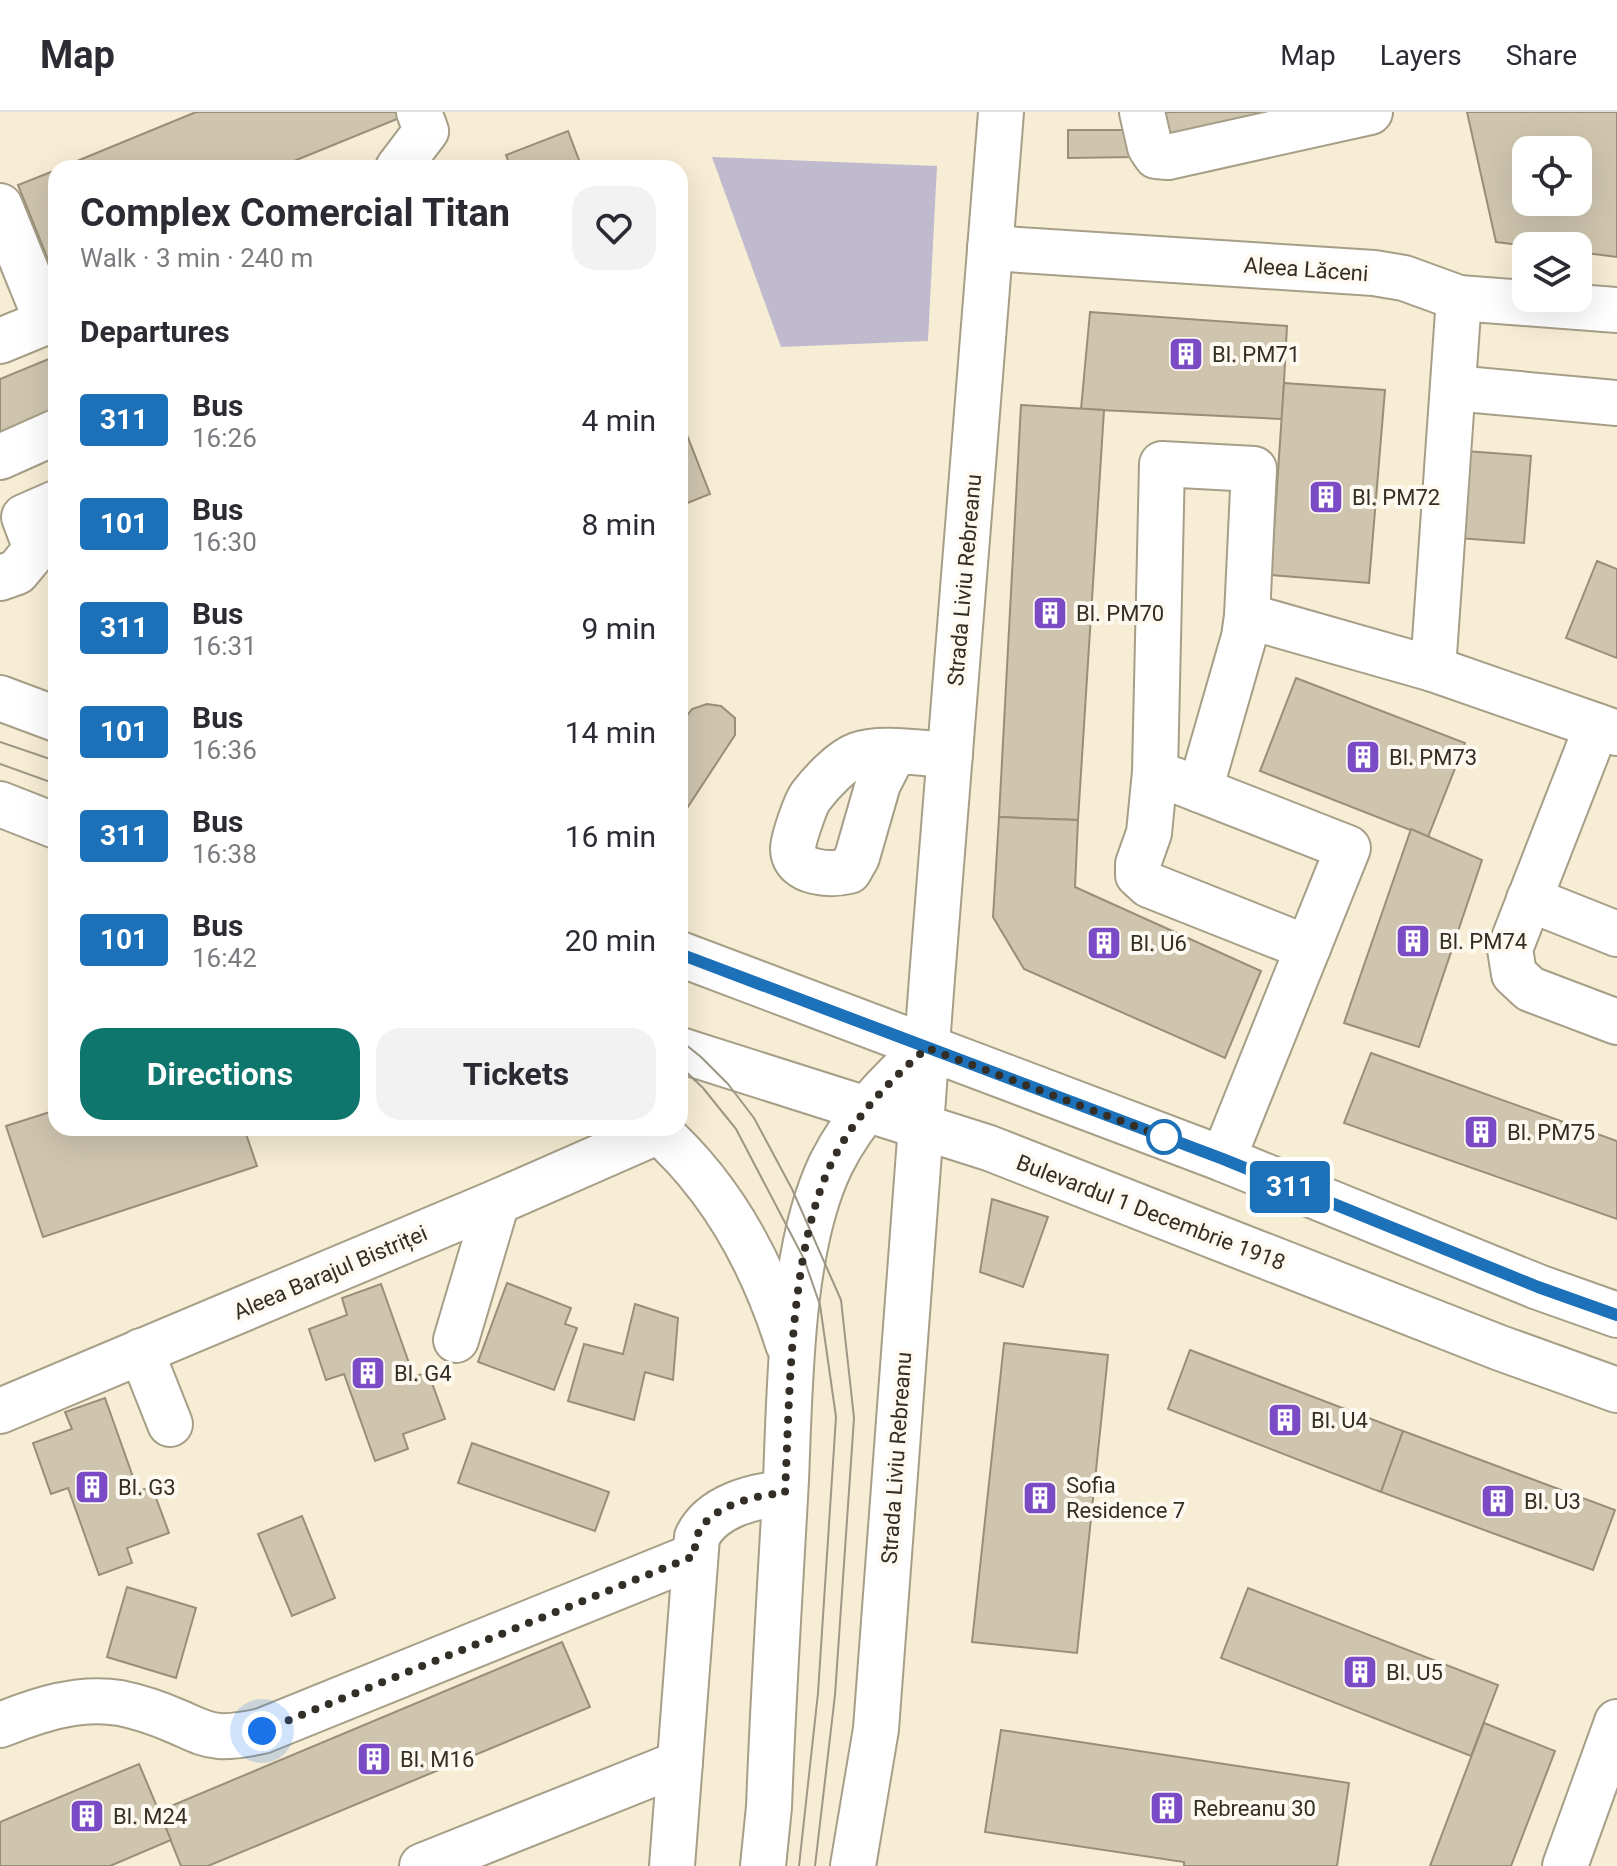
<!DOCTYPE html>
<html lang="en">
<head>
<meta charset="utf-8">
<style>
  :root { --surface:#fff; --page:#f2f2f3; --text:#2b2b33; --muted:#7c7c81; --line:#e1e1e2; --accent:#0f766e }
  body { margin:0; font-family:Roboto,sans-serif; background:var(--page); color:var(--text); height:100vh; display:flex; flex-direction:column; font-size:30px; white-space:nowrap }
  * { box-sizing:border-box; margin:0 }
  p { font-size:26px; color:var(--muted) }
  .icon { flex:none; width:44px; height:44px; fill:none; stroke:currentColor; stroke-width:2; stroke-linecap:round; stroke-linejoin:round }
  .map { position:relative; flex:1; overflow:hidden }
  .drawer { position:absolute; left:48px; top:48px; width:640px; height:976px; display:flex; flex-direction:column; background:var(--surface); border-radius:24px; box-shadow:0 8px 32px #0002 }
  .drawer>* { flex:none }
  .badge { padding:0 16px; border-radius:6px; font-size:28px; line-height:52px }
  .buttons { position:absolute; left:1512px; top:24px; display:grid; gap:16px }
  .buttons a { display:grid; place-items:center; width:80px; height:80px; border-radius:16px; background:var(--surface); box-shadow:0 8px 32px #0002; font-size:40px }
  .you { position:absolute; width:40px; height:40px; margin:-20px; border:6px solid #fff; border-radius:50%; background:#1a73e8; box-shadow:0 0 0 12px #1a73e833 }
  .map>.badge { position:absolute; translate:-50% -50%; box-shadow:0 0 0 4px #fff }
  h2 { padding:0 32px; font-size:30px; line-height:72px }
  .round { display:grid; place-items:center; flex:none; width:84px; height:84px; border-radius:24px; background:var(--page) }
  .summary { display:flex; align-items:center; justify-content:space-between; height:136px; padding:0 32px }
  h1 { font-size:38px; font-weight:700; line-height:60px }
  .action { display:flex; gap:16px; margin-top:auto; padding:16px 32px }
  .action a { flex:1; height:92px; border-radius:24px; background:var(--accent); color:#fff; font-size:32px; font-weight:700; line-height:92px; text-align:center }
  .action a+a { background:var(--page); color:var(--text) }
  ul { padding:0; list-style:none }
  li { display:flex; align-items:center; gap:24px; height:104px; padding:0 32px }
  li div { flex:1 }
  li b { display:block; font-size:30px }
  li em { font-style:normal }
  li .badge { min-width:88px; font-weight:700; text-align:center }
  header { display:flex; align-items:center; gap:48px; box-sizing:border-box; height:112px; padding:0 40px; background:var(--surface); border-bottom:2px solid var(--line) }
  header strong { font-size:38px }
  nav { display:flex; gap:44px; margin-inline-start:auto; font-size:28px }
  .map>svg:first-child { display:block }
  .green { fill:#bfbacd }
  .building { fill:#cfc5af; stroke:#988e79; stroke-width:2; fill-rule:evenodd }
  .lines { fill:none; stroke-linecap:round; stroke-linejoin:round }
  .minor-casing { stroke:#a79e88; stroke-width:48 }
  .major-casing { stroke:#a79e88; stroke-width:48 }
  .minor { stroke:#fff; stroke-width:44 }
  .major { stroke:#fff; stroke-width:44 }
  .tram { stroke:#9e9786; stroke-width:2 }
  .line-casing { stroke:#fff; stroke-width:18 }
  .line { stroke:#1d71b8; stroke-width:12 }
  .walk { stroke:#332f26; stroke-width:8; stroke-dasharray:0 14.4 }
  .stop-dot { fill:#fff; stroke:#1d71b8; stroke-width:4 }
  .labels { text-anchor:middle; stroke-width:8; stroke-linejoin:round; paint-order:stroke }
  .street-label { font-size:22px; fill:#332f26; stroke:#fefaf1 }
  .poi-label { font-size:22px; fill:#332f26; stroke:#fefaf1; text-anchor:start }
</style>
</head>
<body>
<header>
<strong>Map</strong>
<nav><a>Map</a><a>Layers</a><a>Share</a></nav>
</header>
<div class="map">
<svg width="1617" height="1754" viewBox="0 0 1617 1754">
  <rect width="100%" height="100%" fill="#f7edd5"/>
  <!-- green -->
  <path class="green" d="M712 45 937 54 928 229 781 235Z"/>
  <!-- building -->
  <g class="building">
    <path d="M196 0H400L402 5 277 56H60Z"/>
    <path d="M1156 0H1311L1163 32Z"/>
    <path d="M1467 0H1617V145L1578 140V134H1528L1496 130ZM1526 38H1578V90H1526Z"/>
    <path d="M1068 18H1134V45L1068 46Z"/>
    <path d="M568 19 582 56H511L506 43Z"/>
    <path d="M56 58V147L49 150 18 73Z"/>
    <path d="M1090 200 1287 214 1282 307 1081 297Z"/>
    <path d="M56 244V316L0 339V267Z"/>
    <path d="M1284 271 1385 278 1369 471 1271 463Z"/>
    <path d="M1021 293 1104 298 1078 708 999 705Z"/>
    <path d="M680 305 710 382 680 394Z"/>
    <path d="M1465 339 1531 344 1524 431 1459 426Z"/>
    <path d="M1597 449 1617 457V546L1566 526Z"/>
    <path d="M1296 566 1465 631 1428 725 1260 659Z"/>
    <path d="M707 592 721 594 735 606V623L680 707V613L692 597Z"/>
    <path d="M999 705 1078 708 1075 775 1261 859 1225 946 1024 857 993 805Z"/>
    <path d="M1411 717 1482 748 1419 935 1344 911Z"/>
    <path d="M1371 941 1617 1029V1107L1344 1011Z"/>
    <path d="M56 998V1016H244L257 1054 43 1125 6 1014Z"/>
    <path d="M992 1087 1048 1105 1023 1175 980 1160Z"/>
    <path d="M507 1171 571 1196 565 1212 577 1216 554 1278 478 1250Z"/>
    <path d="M381 1172 414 1265 428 1260 445 1307 403 1322 408 1337 375 1349 344 1262 326 1268 309 1217 347 1203 342 1186Z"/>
    <path d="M635 1192 678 1206 673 1268 645 1260 634 1308 568 1289 584 1232 623 1242Z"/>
    <path d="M1004 1231 1108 1243 1077 1541 972 1530Z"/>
    <path d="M1190 1238 1403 1319 1381 1380 1168 1297Z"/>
    <path d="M105 1286 138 1379 152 1375 169 1421 127 1436 132 1451 99 1463 68 1376 51 1382 33 1331 72 1317 65 1300Z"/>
    <path d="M1403 1319 1615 1398 1593 1458 1381 1380Z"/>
    <path d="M472 1331 609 1380 595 1419 458 1371Z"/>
    <path d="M302 1404 335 1486 292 1504 258 1422Z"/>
    <path d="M127 1475 196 1496 176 1566 107 1545Z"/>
    <path d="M1248 1476 1498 1573 1471 1644 1221 1546Z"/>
    <path d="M562 1530 590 1595 208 1754H181L159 1699Z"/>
    <path d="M1484 1611 1555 1639 1511 1754H1430Z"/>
    <path d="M1001 1618 1349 1671 1337 1754H1184V1750L985 1720Z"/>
    <path d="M139 1652 171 1728 110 1754H0V1710Z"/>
  </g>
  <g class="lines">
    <!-- minor casing -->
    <g class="minor-casing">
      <g id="minor">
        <path d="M1142 0 1150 35 1156 44 1168 45 1370 0"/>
        <path d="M398 56 426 19 419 0"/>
        <path d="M0 94 47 210"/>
        <path d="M990 136 1374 161 1404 166 1459 186 1617 198"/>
        <path d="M0 229 56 206"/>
        <path d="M1453 276 1617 291"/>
        <path d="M0 345 56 320"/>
        <path d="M0 466 17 460 36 437 24 405 56 391"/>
        <path d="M1247 504 1433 557 1617 621"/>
        <path d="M1433 557 1459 186"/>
        <path d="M1597 614 1510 837 1514 862 1530 877 1617 910"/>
        <path d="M894 641 878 672 857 745 849 759C832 763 794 763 793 737 793 728 805 692 811 684 821 671 841 649 857 643 880 634 925 642 950 643"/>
        <path d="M1172 667 1348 736 1223 1047"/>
        <path d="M1200 678 1244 525 1247 504 1254 357 1162 352 1155 660 1149 721 1138 752V763L1149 773 1308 836"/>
        <path d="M1529 787 1617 822"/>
        <path d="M655 1016C721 1074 762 1149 788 1232"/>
        <path d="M456 1228 497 1090"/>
        <path d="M141 1239 170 1312"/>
        <path d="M0 1299 497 1090 659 1019"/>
        <path d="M0 1613C38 1598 78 1584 120 1591 140 1595 160 1602 178 1610 192 1616 204 1623 219 1624 233 1625 248 1622 262 1619L694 1444"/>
        <path d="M422 1754 680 1651"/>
        <path d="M672 1754 697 1425C712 1394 753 1384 785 1381"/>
        <path d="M763 1754 769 1695C773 1586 780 1477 786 1368 790 1274 790 1137 831 1052 854 1006 888 970 927 936"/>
        <path d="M853 1754 876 1617 932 866 1001 0"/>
        <path d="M1565 1754 1617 1610"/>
      </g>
    </g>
    <!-- major casing -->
    <g class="major-casing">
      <g id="major">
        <path d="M0 586 56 607"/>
        <path d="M0 692 56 714"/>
        <path d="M680 842 1223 1047 1538 1175 1617 1203"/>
        <path d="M680 938 989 1036 1500 1236 1617 1278"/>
      </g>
    </g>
    <!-- minor -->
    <use href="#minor" class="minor"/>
    <!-- major -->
    <use href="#major" class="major"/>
    <!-- tram -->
    <g class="tram">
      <path d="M0 630 56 649"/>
      <path d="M0 652 56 672"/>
      <path d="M680 928 701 945 728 972 754 1006 792 1077 841 1188 854 1306 835 1583 815 1754"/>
      <path d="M680 954 703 976 736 1017 804 1147 820 1193 836 1305 818 1581 799 1754"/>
    </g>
  </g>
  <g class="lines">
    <!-- line casing -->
    <g class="line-casing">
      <path id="line" d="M680 842 1223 1047 1538 1175 1617 1203"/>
    </g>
    <!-- line -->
    <use href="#line" class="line"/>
    <!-- walk -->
    <path class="walk" d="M262 1619 694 1444C695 1434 696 1421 703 1413 722 1391 757 1383 785 1381 790 1282 789 1144 830 1054 852 1007 888 970 927 936L1169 1027 1164 1025"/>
  </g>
  <!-- icons -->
  <defs>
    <g id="building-square" transform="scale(1.8)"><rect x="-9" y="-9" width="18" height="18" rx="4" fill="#7a4bc4" stroke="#fefaf1"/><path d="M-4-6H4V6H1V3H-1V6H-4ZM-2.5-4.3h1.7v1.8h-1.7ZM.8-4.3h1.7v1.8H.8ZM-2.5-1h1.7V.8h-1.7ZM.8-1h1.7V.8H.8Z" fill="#fff"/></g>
  </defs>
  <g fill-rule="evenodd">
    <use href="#building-square" x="1186" y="242"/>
    <use href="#building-square" x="1326" y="385"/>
    <use href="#building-square" x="1050" y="501"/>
    <use href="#building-square" x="1363" y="645"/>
    <use href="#building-square" x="1413" y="829"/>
    <use href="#building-square" x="1104" y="831"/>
    <use href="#building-square" x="1481" y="1020"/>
    <use href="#building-square" x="368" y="1261"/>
    <use href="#building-square" x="1285" y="1308"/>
    <use href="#building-square" x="92" y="1375"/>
    <use href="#building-square" x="1040" y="1386"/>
    <use href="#building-square" x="1498" y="1389"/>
    <use href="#building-square" x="1360" y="1560"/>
    <use href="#building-square" x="374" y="1647"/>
    <use href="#building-square" x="1167" y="1696"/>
    <use href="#building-square" x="87" y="1704"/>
  </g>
  <!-- markers -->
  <circle class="stop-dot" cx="1164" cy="1025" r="16"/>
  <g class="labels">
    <!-- street labels -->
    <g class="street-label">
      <text transform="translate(1306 157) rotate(4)" y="8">Aleea Lăceni</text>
      <text transform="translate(964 468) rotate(-85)" y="8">Strada Liviu Rebreanu</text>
      <text transform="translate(1151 1100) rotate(21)" y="8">Bulevardul 1 Decembrie 1918</text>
      <text transform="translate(330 1160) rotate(-23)" y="8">Aleea Barajul Bistriței</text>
      <text transform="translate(896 1346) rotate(-86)" y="8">Strada Liviu Rebreanu</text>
    </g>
    <!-- poi labels -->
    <g class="poi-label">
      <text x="1212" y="250">Bl. PM71</text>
      <text x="1352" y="393">Bl. PM72</text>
      <text x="1076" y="509">Bl. PM70</text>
      <text x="1389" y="653">Bl. PM73</text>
      <text x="1439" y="837">Bl. PM74</text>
      <text x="1130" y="839">Bl. U6</text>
      <text x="1507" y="1028">Bl. PM75</text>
      <text x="394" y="1269">Bl. G4</text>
      <text x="1311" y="1316">Bl. U4</text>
      <text x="1066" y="1381">Sofia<tspan x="1066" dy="25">Residence 7</tspan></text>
      <text x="118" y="1383">Bl. G3</text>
      <text x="1524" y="1397">Bl. U3</text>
      <text x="1386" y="1568">Bl. U5</text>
      <text x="400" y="1655">Bl. M16</text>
      <text x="1193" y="1704">Rebreanu 30</text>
      <text x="113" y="1712">Bl. M24</text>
    </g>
  </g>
</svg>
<div class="buttons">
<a><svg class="icon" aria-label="locate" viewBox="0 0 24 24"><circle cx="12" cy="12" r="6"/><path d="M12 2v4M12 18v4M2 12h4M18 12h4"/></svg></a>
<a><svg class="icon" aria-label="layers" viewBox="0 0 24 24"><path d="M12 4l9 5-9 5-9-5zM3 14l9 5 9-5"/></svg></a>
</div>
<div class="you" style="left:262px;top:1619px"></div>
<b class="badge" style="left:1290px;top:1075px;background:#1d71b8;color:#fff">311</b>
<section class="drawer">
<div class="summary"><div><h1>Complex Comercial Titan</h1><p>Walk · 3 min · 240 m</p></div><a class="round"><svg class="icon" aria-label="heart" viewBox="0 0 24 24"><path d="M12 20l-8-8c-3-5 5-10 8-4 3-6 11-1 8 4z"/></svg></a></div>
<h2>Departures</h2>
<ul>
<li><span class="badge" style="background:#1d71b8;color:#fff">311</span><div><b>Bus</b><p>16:26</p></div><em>4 min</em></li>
<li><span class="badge" style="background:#1d71b8;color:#fff">101</span><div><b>Bus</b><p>16:30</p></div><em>8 min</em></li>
<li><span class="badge" style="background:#1d71b8;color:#fff">311</span><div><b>Bus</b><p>16:31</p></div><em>9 min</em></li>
<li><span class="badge" style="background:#1d71b8;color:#fff">101</span><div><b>Bus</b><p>16:36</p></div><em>14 min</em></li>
<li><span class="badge" style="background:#1d71b8;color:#fff">311</span><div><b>Bus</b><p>16:38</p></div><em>16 min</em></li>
<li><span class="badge" style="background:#1d71b8;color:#fff">101</span><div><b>Bus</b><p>16:42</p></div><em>20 min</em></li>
</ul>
<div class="action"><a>Directions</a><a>Tickets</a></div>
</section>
</div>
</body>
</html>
